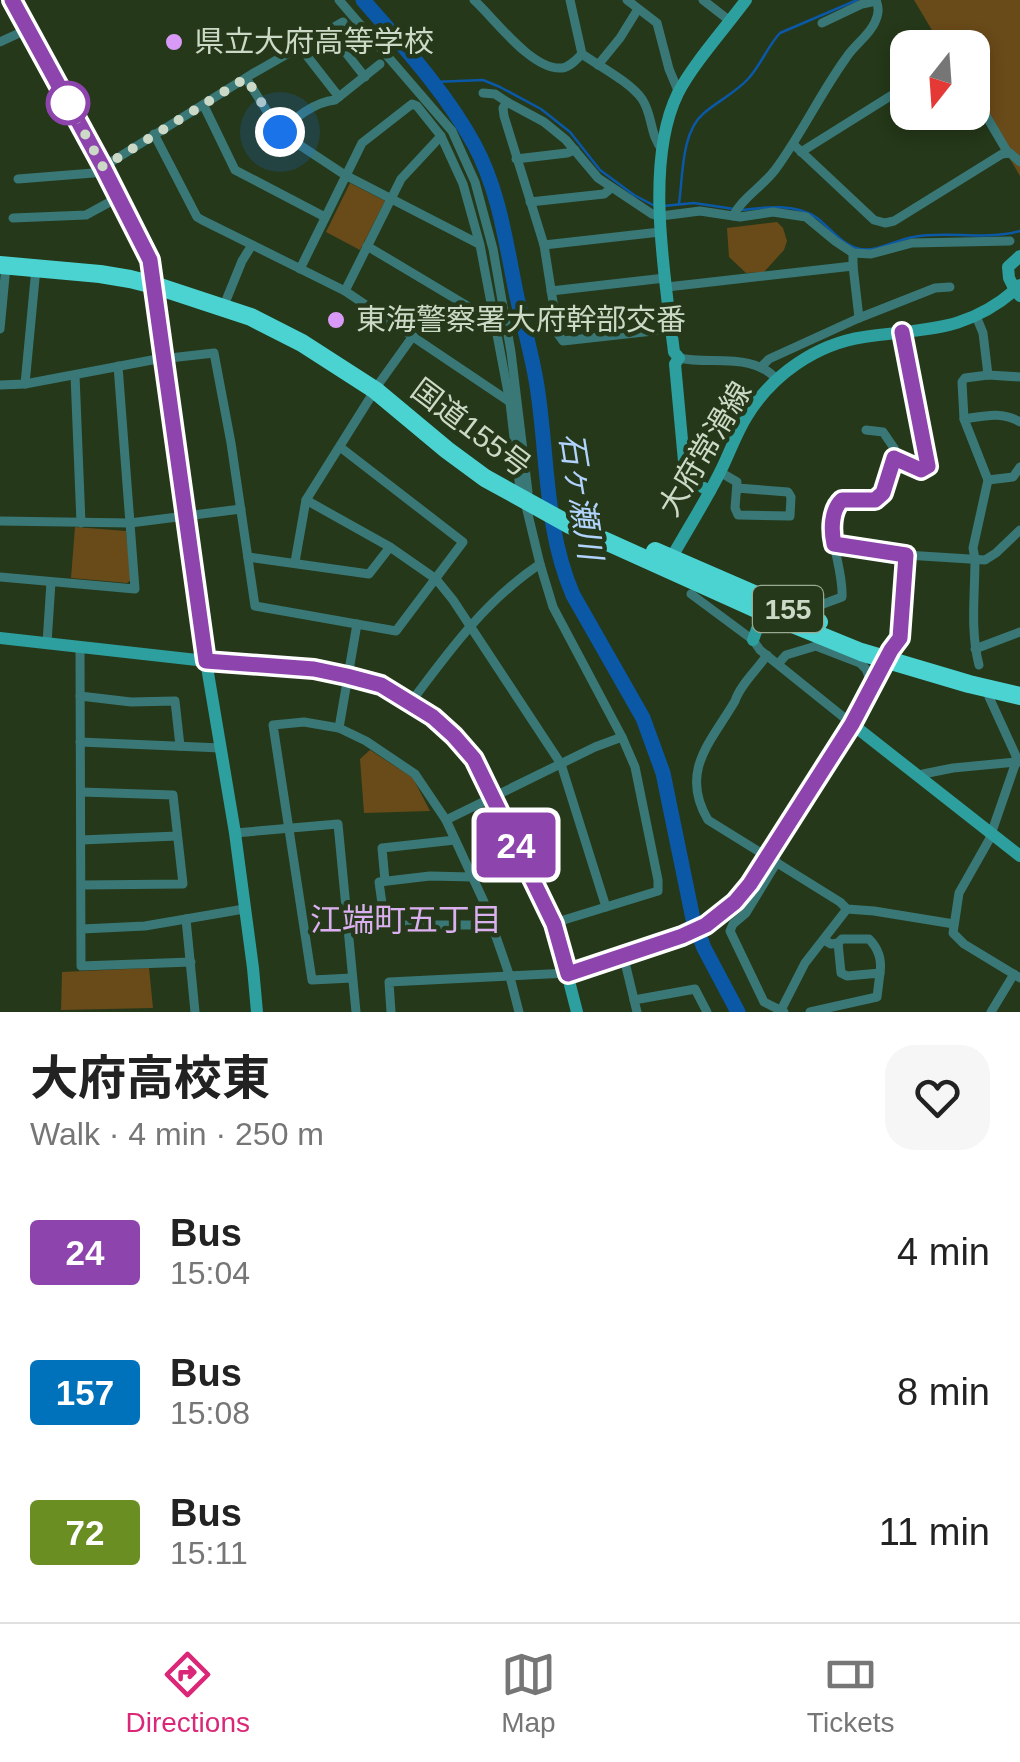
<!DOCTYPE html>
<html lang="en">
<head>
<meta charset="utf-8">
<style>
  :root { --surface:#fff; --page:#f6f6f6; --text:#222; --muted:#767676; --line:#e0e0e0; --accent:#db2777 }
  body { margin:0; font-family:Arial,"Noto Sans JP",sans-serif; background:var(--page); color:var(--text); height:100vh; display:flex; flex-direction:column; font-size:38px; white-space:nowrap }
  * { box-sizing:border-box; margin:0 }
  p { font-size:32px; color:var(--muted) }
  .icon { flex:none; width:55px; height:55px; fill:none; stroke:currentColor; stroke-width:2; stroke-linecap:round; stroke-linejoin:round }
  .map { position:relative; height:1012px; overflow:hidden }
  .drawer { display:flex; flex-direction:column; background:var(--surface); flex:1 }
  .drawer>* { flex:none }
  .badge { padding:0 20px; border-radius:8px; font-size:35px; line-height:65px }
  .needle { width:65px; rotate:197deg }
  .controls { position:absolute; left:890px; top:30px; display:grid; gap:20px }
  .controls a { display:grid; place-items:center; width:100px; height:100px; border-radius:20px; background:var(--surface); box-shadow:0 5px 15px #0003; font-size:50px }
  .you { position:absolute; width:50px; height:50px; margin:-25px; border:8px solid #fff; border-radius:50%; background:#1a73e8; box-shadow:0 0 0 15px #1a73e833 }
  .map>.badge { position:absolute; translate:-50% -50%; box-shadow:0 0 0 5px #fff }
  .round { display:grid; place-items:center; flex:none; width:105px; height:105px; border-radius:30px; background:var(--page) }
  .headline { display:flex; align-items:center; justify-content:space-between; height:170px; padding:0 30px }
  h1 { font-size:48px; font-weight:700; line-height:75px }
  ul { padding:0; list-style:none }
  li { display:flex; align-items:center; gap:30px; height:140px; padding:0 30px }
  li div { flex:1 }
  li b { display:block; font-size:38px }
  li em { font-style:normal }
  li .badge { min-width:110px; font-weight:700; text-align:center }
  .tab-bar { display:flex; justify-content:space-around; align-items:center; height:140px; border-top:2px solid var(--line); background:var(--surface); font-size:28px; color:var(--muted) }
  .tab-bar a { display:grid; justify-items:center; gap:5px }
  .tab-bar .current { color:var(--accent) }
  .map>svg:first-child { display:block }
  .green { fill:#694a19 }
  .lines { fill:none; stroke-linecap:round; stroke-linejoin:round }
  .stream { stroke:#0b58a7; stroke-width:2.5 }
  .river { stroke:#0b58a7; stroke-width:15 }
  .street { stroke:#397877; stroke-width:9 }
  .secondary { stroke:#2d9f9e; stroke-width:12 }
  .highway { stroke:#4bd3d2; stroke-width:18 }
  .line-casing { stroke:#fff; stroke-width:22 }
  .line { stroke:#8e44ad; stroke-width:15 }
  .walk { stroke:#ccd9c6; stroke-width:10; stroke-dasharray:0 18 }
  .poi-dot { fill:#d99af7; stroke:#253819; stroke-width:4 }
  .stop-dot { fill:#fff; stroke:#8e44ad; stroke-width:5 }
  .labels { text-anchor:middle; stroke-width:9; stroke-linejoin:round; paint-order:stroke }
  .shield { fill:#253819; stroke:#9aa992; stroke-width:2.5 }
  .shield-label { font-size:28px; font-weight:bold; fill:#ccd9c6 }
  .poi-label { font-size:30px; fill:#ccd9c6; stroke:#253819; text-anchor:start }
  .street-label { font-size:30px; fill:#ccd9c6; stroke:#253819 }
  .water-label { font-size:32px; font-style:italic; fill:#b1d3fd; stroke:#253819 }
  .neighbourhood-label { font-size:32px; fill:#dbb0f0; stroke:#253819 }
</style>
</head>
<body>
<div class="map">
<svg width="1020" height="1012" viewBox="0 0 1020 1012">
  <rect width="100%" height="100%" fill="#253819"/>
  <!-- green -->
  <g class="green">
    <path d="M914 0H1020V176L973 96 972 48 942 47Z"/>
    <path d="M350 183 385 201 360 250 326 232Z"/>
    <path d="M777 222 783 228 787 241 784 250 764 272 746 273 729 257 727 228Z"/>
    <path d="M75 527 126 531 131 580 127 583 71 578Z"/>
    <path d="M370 750 413 778 430 811 364 813 360 759Z"/>
    <path d="M149 968 153 1008 61 1010 62 972Z"/>
  </g>
  <g class="lines">
    <!-- stream -->
    <g class="stream">
      <path d="M433 82 483 80 500 87 541 109 570 132 600 170 634 195 655 206"/>
      <path d="M679 204C683 176 681 132 704 113 718 101 735 93 748 79 761 65 767 47 780 33L857 0"/>
      <path d="M663 206 694 203 734 209"/>
      <path d="M742 210C765 207 796 203 817 218 830 228 843 246 860 249 877 252 896 240 913 237 948 230 984 241 1020 231"/>
    </g>
    <!-- river -->
    <path class="river" d="M363 0C403 46 445 91 474 144 500 192 506 245 517 297 524 329 534 361 538 393 548 462 545 530 573 595L643 718 663 773 693 919 704 948 738 1012"/>
    <!-- street -->
    <g class="street">
      <path d="M339 0 452 131 475 182 493 249 511 352 528 492"/>
      <path d="M474 0C494 18 532 71 562 68 570 67 577 59 582 54"/>
      <path d="M570 0 582 54C599 66 630 82 642 99 653 115 649 134 663 151"/>
      <path d="M627 0 657 23 669 69 679 93"/>
      <path d="M703 0 730 21"/>
      <path d="M822 23 862 4 876 1"/>
      <path d="M328 30 365 77"/>
      <path d="M0 42 28 29"/>
      <path d="M300 47 339 97"/>
      <path d="M598 65 620 38 638 9"/>
      <path d="M246 78 280 132 345 175 479 244"/>
      <path d="M972 92 1008 153"/>
      <path d="M483 93 495 94 507 102"/>
      <path d="M204 106 235 170 325 217"/>
      <path d="M280 132C295 118 314 102 335 100L380 64"/>
      <path d="M154 134 197 217 202 220 345 291 510 402"/>
      <path d="M793 144 874 220 885 223 894 221 1002 154 1010 153 1020 162"/>
      <path d="M801 152 908 85"/>
      <path d="M516 159 567 153 575 150"/>
      <path d="M103 167 252 74 343 22"/>
      <path d="M18 179 106 172"/>
      <path d="M530 202 604 194 610 189"/>
      <path d="M733 216C742 198 762 187 775 170 801 135 820 94 846 58 854 45 869 36 875 22 879 13 879 8 876 0"/>
      <path d="M13 218 86 215 119 197"/>
      <path d="M544 245 660 232"/>
      <path d="M367 246 496 323"/>
      <path d="M853 253 871 254 912 243 1010 241"/>
      <path d="M300 269 362 143 412 104 417 106 441 136 463 184 480 245 510 403 520 489"/>
      <path d="M667 287 853 266"/>
      <path d="M345 291 401 179 441 136"/>
      <path d="M551 291 665 278"/>
      <path d="M227 298 242 261 252 245"/>
      <path d="M976 316 983 333 988 375"/>
      <path d="M0 329 6 266"/>
      <path d="M671 329 563 341 558 334 544 245 504 116 503 108 507 102 544 122 566 140 598 178 652 214 661 216 700 211 740 217 773 212 806 217 835 241 853 253V266L859 318"/>
      <path d="M679 358C710 365 755 352 777 380"/>
      <path d="M762 366 769 359 859 318 935 288 950 287"/>
      <path d="M75 375 81 523"/>
      <path d="M25 384 36 268"/>
      <path d="M0 385 25 384 152 360 214 353 231 443 255 606 396 631 463 542 340 447"/>
      <path d="M964 419C984 416 1002 411 1020 422"/>
      <path d="M894 458 921 470 928 466 903 333"/>
      <path d="M720 472 737 482 735 508 738 515 790 516 791 497 788 492 737 488"/>
      <path d="M988 480 1013 477 1020 467"/>
      <path d="M525 502 540 564 553 607 622 737 635 767 658 880V891L554 923"/>
      <path d="M0 521 130 523 241 509"/>
      <path d="M834 544 906 555"/>
      <path d="M390 547 436 579 453 600 561 764 606 907"/>
      <path d="M248 557 369 574 390 547 306 500"/>
      <path d="M295 562 306 500 380 382 413 336"/>
      <path d="M0 577 135 589 118 366"/>
      <path d="M691 594 753 640 760 650 852 724"/>
      <path d="M809 618 815 607 842 597C844 565 820 525 842 500H875L883 493 896 454 894 448 883 432 866 430"/>
      <path d="M47 643 51 582"/>
      <path d="M80 647 81 966 191 962"/>
      <path d="M975 649 1020 632"/>
      <path d="M891 650 900 638 902 627 906 555 985 560 996 553 1020 530"/>
      <path d="M767 655C757 670 740 685 735 701 711 742 679 771 708 820L840 902 847 909 874 911 954 924"/>
      <path d="M778 664 786 655 816 646 860 663 866 669 871 682 874 683"/>
      <path d="M979 665C970 631 975 594 975 559L973 548 988 480 964 419 962 382 965 378 988 375 1020 377"/>
      <path d="M80 696 131 702 175 701 180 746"/>
      <path d="M411 702C449 651 486 600 540 564"/>
      <path d="M339 728 357 624"/>
      <path d="M80 742 221 748"/>
      <path d="M1020 762H1016L989 840 959 893 953 933 964 944 1020 978"/>
      <path d="M920 778 923 774 953 768 1016 762V756L989 697"/>
      <path d="M81 792 173 795 183 884 82 885"/>
      <path d="M446 820 595 747 622 737"/>
      <path d="M235 833 338 824 356 1012"/>
      <path d="M81 840 177 836"/>
      <path d="M777 862 746 913 733 924 730 931 764 1002 784 1012"/>
      <path d="M472 877 430 876 379 882 385 925H493"/>
      <path d="M385 881 382 848 455 840"/>
      <path d="M186 919 195 1012"/>
      <path d="M82 929 145 926 244 909"/>
      <path d="M838 943 842 939H869C878 948 882 960 880 973"/>
      <path d="M623 954 637 1012"/>
      <path d="M352 978 312 980 273 725 304 722 339 728 366 741 415 774 446 820 484 902 510 977 519 1012"/>
      <path d="M634 1000 695 989 707 1012"/>
      <path d="M781 1010 805 963 847 909"/>
      <path d="M391 1012 389 982 568 973"/>
      <path d="M810 1012 877 997 880 973 847 976 841 973 838 943 831 944 824 940"/>
      <path d="M991 1012 1014 974"/>
    </g>
    <!-- secondary -->
    <g class="secondary">
      <path d="M12 0 103 167 150 260 188 516 206 661 235 833 253 968 257 1012"/>
      <path d="M1020 285 1015 290 1009 278 1008 267 1020 256"/>
      <path d="M710 491 692 482 686 483 675 364 679 358 674 352C665 277 644 162 678 93 693 64 726 27 746 0"/>
      <path d="M668 564C684 535 702 507 717 478 728 458 735 435 747 416 772 375 816 344 864 337 924 328 965 333 1015 290L1020 296"/>
      <path d="M0 638 206 661 314 669 381 685 411 702 433 717 454 736 474 759 554 923 577 1012"/>
      <path d="M753 640 763 612"/>
      <path d="M852 724 1020 856"/>
      <path d="M568 973 682 936 706 925 735 902 749 884 852 724 891 650"/>
    </g>
    <!-- highway -->
    <g class="highway">
      <path d="M0 265 100 274 130 279 154 285 251 317 302 343 375 390 447 450 485 478 570 525 763 612 861 652 969 684 1020 696"/>
      <path d="M655 551 819 622"/>
    </g>
  </g>
  <g class="lines">
    <!-- line casing -->
    <g class="line-casing">
      <path id="line" d="M12 0 103 167 150 260 206 661 314 669 347 676 381 685 433 717 454 736 474 759 554 924 568 974 682 936 706 925 735 902 750 884 852 724 891 650 900 638 906 555 834 544C831 530 831 510 842 500H875L883 493 894 458 921 470 928 466 902 332"/>
    </g>
    <!-- line -->
    <use href="#line" class="line"/>
    <!-- walk -->
    <path class="walk" d="M68 103 103 167 246 78 280 132"/>
  </g>
  <!-- markers -->
  <g class="poi-dot">
    <circle cx="174" cy="42" r="10"/>
    <circle cx="336" cy="320" r="10"/>
  </g>
  <circle class="stop-dot" cx="68" cy="103" r="20"/>
  <g class="labels">
    <!-- shield labels -->
    <rect class="shield" x="753" y="586" width="70" height="46" rx="8"/>
    <g class="shield-label">
      <text x="788" y="619">155</text>
    </g>
    <!-- poi labels -->
    <g class="poi-label">
      <text x="194" y="52">県立大府高等学校</text>
      <text x="356" y="330">東海警察署大府幹部交番</text>
    </g>
    <!-- street labels -->
    <g class="street-label">
      <text transform="translate(471 428) rotate(37)" y="10">国道155号</text>
      <text transform="translate(705 449) rotate(-59)" y="10">大府常滑線</text>
    </g>
    <!-- water labels -->
    <g class="water-label">
      <text transform="translate(581 496) rotate(81)" y="11">石ヶ瀬川</text>
    </g>
    <!-- neighbourhood labels -->
    <g class="neighbourhood-label">
      <text x="406" y="931">江端町五丁目</text>
    </g>
  </g>
</svg>
<div class="controls">
<a><svg class="needle" viewBox="-14 -14 28 28"><path d="M0-13l5 13h-10z" fill="#e53935"/><path d="M0 13l5-13h-10z" fill="#767676"/></svg></a>
</div>
<div class="you" style="left:280px;top:132px"></div>
<b class="badge" style="left:516px;top:845px;background:#8e44ad;color:#fff">24</b>
</div>
<section class="drawer">
<div class="headline"><div><h1>大府高校東</h1><p>Walk · 4 min · 250 m</p></div><a class="round"><svg class="icon" aria-label="heart" viewBox="0 0 24 24"><path d="M12 20l-8-8c-3-5 5-10 8-4 3-6 11-1 8 4z"/></svg></a></div>
<ul>
<li><span class="badge" style="background:#8e44ad;color:#fff">24</span><div><b>Bus</b><p>15:04</p></div><em>4 min</em></li>
<li><span class="badge" style="background:#0072bc;color:#fff">157</span><div><b>Bus</b><p>15:08</p></div><em>8 min</em></li>
<li><span class="badge" style="background:#6b8e23;color:#fff">72</span><div><b>Bus</b><p>15:11</p></div><em>11 min</em></li>
</ul>
</section>
<nav class="tab-bar">
<a class="current"><svg class="icon" aria-label="directions" viewBox="0 0 24 24"><path d="M12 3l9 9-9 9-9-9zM9 14v-3h6M13 9l2 2-2 2"/></svg>Directions</a>
<a><svg class="icon" aria-label="map" viewBox="0 0 24 24"><path d="M3 6l6-2 6 2 6-2v14l-6 2-6-2-6 2zM9 4v14M15 6v14"/></svg>Map</a>
<a><svg class="icon" aria-label="tickets" viewBox="0 0 24 24"><path d="M3 7h18v10H3zM15 7v10"/></svg>Tickets</a>
</nav>
</body>
</html>
